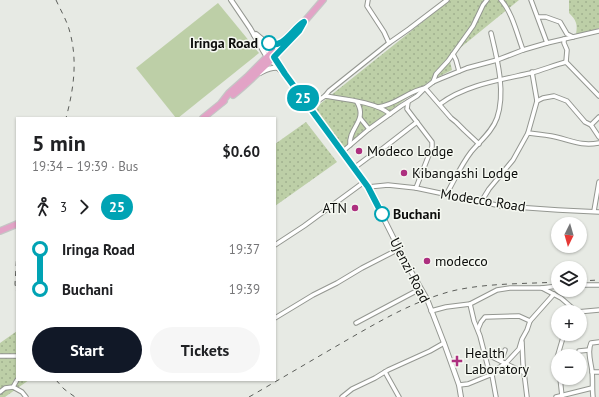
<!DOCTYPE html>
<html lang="en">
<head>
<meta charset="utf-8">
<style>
  :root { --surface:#fff; --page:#f6f6f6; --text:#202124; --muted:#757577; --accent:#111827 }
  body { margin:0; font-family:"PT Sans",sans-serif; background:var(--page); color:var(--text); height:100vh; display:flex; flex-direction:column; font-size:15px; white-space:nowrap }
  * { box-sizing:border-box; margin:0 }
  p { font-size:13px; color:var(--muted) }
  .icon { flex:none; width:22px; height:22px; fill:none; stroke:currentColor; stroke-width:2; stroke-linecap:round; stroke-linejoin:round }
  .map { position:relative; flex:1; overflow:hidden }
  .details { position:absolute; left:16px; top:117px; width:260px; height:264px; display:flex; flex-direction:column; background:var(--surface); border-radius:0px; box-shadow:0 1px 3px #0004 }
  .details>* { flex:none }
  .badge { padding:0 8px; border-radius:13px; font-size:14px; line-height:26px }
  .needle { width:26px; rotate:185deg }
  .buttons { position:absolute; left:551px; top:217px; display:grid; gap:8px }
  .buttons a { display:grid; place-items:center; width:36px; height:36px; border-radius:50%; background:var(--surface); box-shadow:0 1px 3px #0004; font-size:20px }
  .map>.badge { position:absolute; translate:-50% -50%; box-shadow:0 0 0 2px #fff }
  .legs { display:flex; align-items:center; gap:6px; height:44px; padding:0 16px; font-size:13px }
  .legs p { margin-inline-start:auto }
  .head { display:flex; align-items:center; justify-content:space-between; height:68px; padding:0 16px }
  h1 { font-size:22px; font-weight:700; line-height:30px }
  .primary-button { display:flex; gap:8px; margin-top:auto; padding:8px 16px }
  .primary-button a { flex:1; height:46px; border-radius:24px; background:var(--accent); color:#fff; font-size:16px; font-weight:700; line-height:46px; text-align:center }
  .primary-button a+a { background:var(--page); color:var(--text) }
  ul { padding:0 16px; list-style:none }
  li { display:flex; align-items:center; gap:14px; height:40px; font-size:15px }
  li i { display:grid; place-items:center; width:6px; height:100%; margin:0 5px; background:currentColor }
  li i::after { content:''; width:10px; height:10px; margin:-5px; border:3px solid; border-radius:50%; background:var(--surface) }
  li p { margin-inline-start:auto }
  li:first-child i { background:linear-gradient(#0000 50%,currentColor 0) }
  li:last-child i { background:linear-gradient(currentColor 50%,#0000 0) }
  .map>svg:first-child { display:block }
  .grass { fill:url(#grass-dots) }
  .park { fill:#bdcfa7 }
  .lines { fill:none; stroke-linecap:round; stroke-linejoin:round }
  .minor-casing { stroke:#949791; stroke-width:5.5 }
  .tertiary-casing { stroke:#949791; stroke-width:6 }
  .trunk-casing { stroke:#c5c5c5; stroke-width:8 }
  .minor { stroke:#fff; stroke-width:3.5 }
  .tertiary { stroke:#fff; stroke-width:4 }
  .trunk { stroke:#e2a3c6; stroke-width:5.5 }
  .rail { stroke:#5c5e5a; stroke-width:1; stroke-dasharray:5 5; stroke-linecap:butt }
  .line-1-casing { stroke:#fff; stroke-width:9 }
  .line-1 { stroke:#00a3b4; stroke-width:6 }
  .stop-1-dot { fill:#fff; stroke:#00a3b4; stroke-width:2 }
  .poi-dot { fill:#ad2f7f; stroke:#f5f8f1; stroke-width:1.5 }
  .labels { text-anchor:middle; stroke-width:3; stroke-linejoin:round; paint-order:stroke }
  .stop-label { font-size:14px; font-weight:bold; fill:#0d0e0c; stroke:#f5f8f1; text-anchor:end }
  .poi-label { font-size:14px; fill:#0d0e0c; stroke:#f5f8f1; text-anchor:start }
  .street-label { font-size:14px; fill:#0d0e0c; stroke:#f5f8f1 }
</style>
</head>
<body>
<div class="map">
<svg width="599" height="397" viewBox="0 0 599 397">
  <defs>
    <pattern id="grass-dots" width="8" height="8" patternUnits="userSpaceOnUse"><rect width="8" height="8" fill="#bdcfa7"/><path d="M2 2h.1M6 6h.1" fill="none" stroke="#a1b18f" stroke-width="1.8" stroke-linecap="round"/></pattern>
  </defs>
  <rect width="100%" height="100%" fill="#e7eae4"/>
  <!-- grass -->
  <g class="grass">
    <path d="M450 0H519L449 57 452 70 430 81 364 130 342 149 315 108Z"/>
    <path d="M569 0H599V28L588 32 576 34C578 24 576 20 569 13Z"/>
    <path d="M306 122 337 162 275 206V144Z"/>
    <path d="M17 331V380H29L5 397H0V343Z"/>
  </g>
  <!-- park -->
  <path class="park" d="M218 3 259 53 178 118H176L136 68Z"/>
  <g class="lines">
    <!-- minor casing -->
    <g class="minor-casing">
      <g id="minor">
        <path d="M368 0 367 6 384 32 389 43"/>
        <path d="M501 0C512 12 517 34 523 50"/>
        <path d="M531 0 547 43"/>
        <path d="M538 17H546L560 22 567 34 573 37"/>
        <path d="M564 39V43L567 50 566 62"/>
        <path d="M453 54 456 60 459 71"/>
        <path d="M532 72 537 101"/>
        <path d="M433 82 436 74 448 61 473 26 483 5 487 0"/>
        <path d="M325 96C343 99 376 102 390 114"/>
        <path d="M408 102 407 109 432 142V147L416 188"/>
        <path d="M440 104C465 85 500 80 531 73 543 70 554 65 566 62L599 96"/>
        <path d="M309 107 325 96 329 91 389 43 409 29 447 0"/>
        <path d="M378 107C396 105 408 91 425 88L451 118 456 122 464 130 479 144"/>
        <path d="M360 118 369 129"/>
        <path d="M591 125 599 117"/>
        <path d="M528 133C537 134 547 135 556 137 573 141 581 146 599 143"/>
        <path d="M350 145C348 128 368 121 357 102"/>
        <path d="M342 152 369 129 401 106 417 96 425 88 433 82 440 79 467 68 497 60 523 50 547 43 599 31"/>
        <path d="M354 168 370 156 377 153 417 122"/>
        <path d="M368 187 388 185 416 188 501 206 558 210 599 212"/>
        <path d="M446 195C454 181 461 165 471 152 480 141 492 132 497 118 506 92 497 58 491 33"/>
        <path d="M481 202 489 189 513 160 528 133 537 101 543 98 554 96 567 101 585 122 591 125 599 137"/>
        <path d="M594 211 599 182"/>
        <path d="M275 245 304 226 364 182"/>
        <path d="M580 285H599"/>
        <path d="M542 288 558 286"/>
        <path d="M470 304 474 321 480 336 490 375H492"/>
        <path d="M431 311 446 307 470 304 497 290 510 288H542L561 298 577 312"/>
        <path d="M577 312 599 310"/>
        <path d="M275 318 313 295 337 283 362 268 399 249"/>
        <path d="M356 323 420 289"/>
        <path d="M478 329 481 322 485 317 519 316 530 321"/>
        <path d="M522 342 523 364 527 397"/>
        <path d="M579 351 589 350"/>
        <path d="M484 353 525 373"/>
        <path d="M0 356H17"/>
        <path d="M501 361 505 350"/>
        <path d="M558 366 557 358 564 334"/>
        <path d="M385 372 399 397"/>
        <path d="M592 372H599"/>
        <path d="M560 378 562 396"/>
        <path d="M459 385 468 384 490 375"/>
        <path d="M13 387 22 392 26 397"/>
        <path d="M0 392 5 388 13 387 17 380"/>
        <path d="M342 397 352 389 375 378 388 370 430 351 444 343"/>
        <path d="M496 397 492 375 497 369 506 363 519 349 522 339 527 330 530 321 554 294"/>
        <path d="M556 397 592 388"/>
        <path d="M593 397C592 388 593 380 592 371 591 362 587 352 591 343L599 342"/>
      </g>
    </g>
    <!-- tertiary casing -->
    <g class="tertiary-casing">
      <g id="tertiary">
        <path d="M231 0 250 28 265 54 280 70"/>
        <path d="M256 34C263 40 270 47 279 43"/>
        <path d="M254 35 267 50 274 57 285 74 368 187 405 261 427 299 444 343 459 385 461 397"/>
        <path d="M260 73C266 70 271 67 278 68"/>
      </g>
    </g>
    <!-- trunk casing -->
    <g class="trunk-casing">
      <g id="trunk">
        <path d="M233 95C252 80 268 63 285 46 291 39 299 33 303 24"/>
        <path d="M222 102 229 93 247 77 300 24 304 22 323 0"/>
        <path d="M203 118 224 101"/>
        <path d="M0 231 17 224"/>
      </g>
    </g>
    <!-- minor -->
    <use href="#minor" class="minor"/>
    <!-- tertiary -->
    <use href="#tertiary" class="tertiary"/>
    <!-- trunk -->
    <use href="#trunk" class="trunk"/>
    <!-- rail -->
    <g class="rail">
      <path d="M56 0C60 9 66 19 69 29 78 59 74 88 66 118"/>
      <path d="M17 251 15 284 17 294"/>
      <path d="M580 281 599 280"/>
      <path d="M56 380 64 389 75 397"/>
      <path d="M249 397C282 378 314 359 347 340 380 321 414 301 452 291 486 283 523 284 558 282"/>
    </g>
  </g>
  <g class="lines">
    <!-- line-1 casing -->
    <g class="line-1-casing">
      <path id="line-1" d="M269 43C283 50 293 28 304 22L299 31 274 57 285 74 368 187 382 214"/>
    </g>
    <!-- line-1 -->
    <use href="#line-1" class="line-1"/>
  </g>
  <!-- markers -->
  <g class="stop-1-dot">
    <circle cx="269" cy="43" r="7"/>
    <circle cx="382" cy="214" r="7"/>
  </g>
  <g class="poi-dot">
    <circle cx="359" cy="151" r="4"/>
    <circle cx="404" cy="173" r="4"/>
    <circle cx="355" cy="208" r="4"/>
    <circle cx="427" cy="261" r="4"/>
    <path d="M455 355h4v4h4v4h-4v4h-4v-4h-4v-4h4z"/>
  </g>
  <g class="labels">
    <!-- stop labels -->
    <g class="stop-label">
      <text x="258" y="48">Iringa Road</text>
      <text x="393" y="219" text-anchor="start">Buchani</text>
    </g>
    <!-- poi labels -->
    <g class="poi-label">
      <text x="367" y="156">Modeco Lodge</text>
      <text x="412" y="178">Kibangashi Lodge</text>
      <text x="347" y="213" text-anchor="end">ATN</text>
      <text x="435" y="266">modecco</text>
      <text x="465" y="358">Health<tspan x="465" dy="16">Laboratory</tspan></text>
    </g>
    <!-- street labels -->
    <g class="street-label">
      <text transform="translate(483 200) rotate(9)" y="5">Modecco Road</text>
      <text transform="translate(410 270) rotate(63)" y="5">Ujenzi Road</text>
    </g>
  </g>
</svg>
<div class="buttons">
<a><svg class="needle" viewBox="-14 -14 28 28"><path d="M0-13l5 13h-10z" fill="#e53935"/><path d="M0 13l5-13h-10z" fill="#757577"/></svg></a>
<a><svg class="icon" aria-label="layers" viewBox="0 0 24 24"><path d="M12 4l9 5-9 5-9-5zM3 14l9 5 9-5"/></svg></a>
<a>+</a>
<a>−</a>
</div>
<b class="badge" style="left:303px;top:98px;background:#00a3b4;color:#fff">25</b>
<section class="details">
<div class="head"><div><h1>5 min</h1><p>19:34 – 19:39 · Bus</p></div><b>$0.60</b></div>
<div class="legs"><svg class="icon" aria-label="walk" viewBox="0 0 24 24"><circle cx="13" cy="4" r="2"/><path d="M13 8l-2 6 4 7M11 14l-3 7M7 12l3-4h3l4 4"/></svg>3<svg class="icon" aria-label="forward" viewBox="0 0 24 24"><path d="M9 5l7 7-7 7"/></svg><b class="badge" style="background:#00a3b4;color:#fff">25</b></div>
<ul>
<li><i style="color:#00a3b4"></i><b>Iringa Road</b><p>19:37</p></li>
<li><i style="color:#00a3b4"></i><b>Buchani</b><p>19:39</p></li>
</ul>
<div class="primary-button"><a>Start</a><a>Tickets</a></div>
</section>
</div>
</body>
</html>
